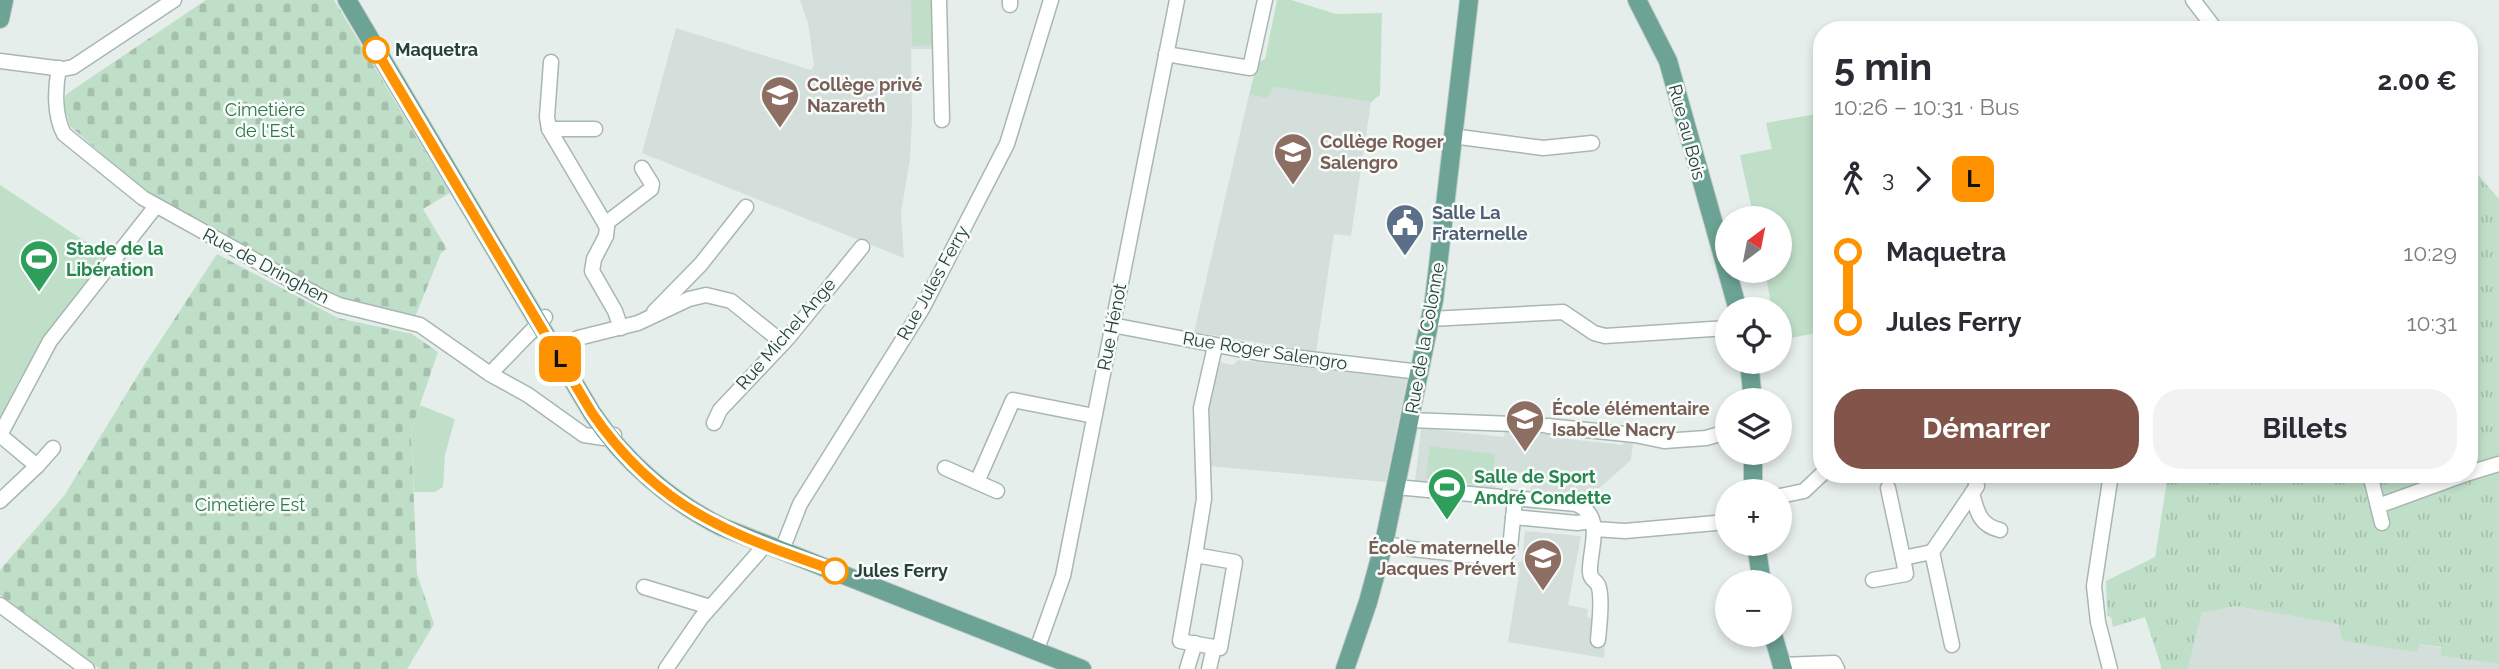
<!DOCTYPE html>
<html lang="fr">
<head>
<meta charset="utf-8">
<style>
  :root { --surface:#fff; --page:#f2f2f3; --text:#2b2b33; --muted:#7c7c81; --accent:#835449 }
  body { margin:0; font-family:Raleway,sans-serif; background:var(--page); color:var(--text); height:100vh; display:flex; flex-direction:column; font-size:26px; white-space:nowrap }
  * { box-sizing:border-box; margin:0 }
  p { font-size:23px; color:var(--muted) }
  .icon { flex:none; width:38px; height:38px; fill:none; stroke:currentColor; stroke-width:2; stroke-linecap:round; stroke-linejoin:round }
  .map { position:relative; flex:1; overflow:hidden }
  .details { position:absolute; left:1813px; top:21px; width:665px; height:462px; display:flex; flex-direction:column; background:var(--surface); border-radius:28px; box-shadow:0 4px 10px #0003 }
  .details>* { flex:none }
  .badge { padding:0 14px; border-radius:10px; font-size:24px; line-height:46px }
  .needle { width:46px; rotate:32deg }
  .fabs { position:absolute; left:1715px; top:206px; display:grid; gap:14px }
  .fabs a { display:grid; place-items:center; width:77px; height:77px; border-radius:50%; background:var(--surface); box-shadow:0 4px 10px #0003; font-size:35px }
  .map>.badge { position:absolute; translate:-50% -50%; box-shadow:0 0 0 4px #fff }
  .legs { display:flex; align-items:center; gap:10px; height:77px; padding:0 21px; font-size:23px }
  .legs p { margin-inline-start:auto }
  .head { display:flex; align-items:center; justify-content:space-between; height:119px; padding:0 21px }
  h1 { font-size:38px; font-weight:700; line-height:52px }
  .primary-button { display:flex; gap:14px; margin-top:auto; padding:14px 21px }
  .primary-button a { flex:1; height:80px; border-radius:28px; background:var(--accent); color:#fff; font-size:28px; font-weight:700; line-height:80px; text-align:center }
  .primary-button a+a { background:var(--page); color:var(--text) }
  ul { padding:0 21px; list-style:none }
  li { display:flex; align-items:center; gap:24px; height:70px; font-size:26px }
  li i { display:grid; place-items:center; width:10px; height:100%; margin:0 9px; background:currentColor }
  li i::after { content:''; width:18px; height:18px; margin:-9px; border:5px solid; border-radius:50%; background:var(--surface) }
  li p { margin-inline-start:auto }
  li:first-child i { background:linear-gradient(#0000 50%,currentColor 0) }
  li:last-child i { background:linear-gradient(currentColor 50%,#0000 0) }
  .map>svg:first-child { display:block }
  .built { fill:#d4deda }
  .grass { fill:url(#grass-tufts) }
  .cemetery { fill:url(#cemetery-stones) }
  .green { fill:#c0dfc8 }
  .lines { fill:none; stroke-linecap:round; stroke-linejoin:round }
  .minor-casing { stroke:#a8b7b2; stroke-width:17 }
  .major-casing { stroke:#c2cac8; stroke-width:20 }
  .minor { stroke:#fff; stroke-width:14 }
  .major { stroke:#6ca394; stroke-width:18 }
  .line-1-casing { stroke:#fff; stroke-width:16 }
  .line-1 { stroke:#ff9200; stroke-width:10 }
  .stop-1-dot { fill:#fff; stroke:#ff9200; stroke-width:3.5 }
  .labels { text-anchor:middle; stroke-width:5; stroke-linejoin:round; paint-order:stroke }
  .stop-label { font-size:18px; font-weight:bold; fill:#254139; stroke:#f7fbf9; text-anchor:start }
  .education-label { font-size:18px; font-weight:bold; fill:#785e54; stroke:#f7fbf9; text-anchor:start }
  .park-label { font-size:18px; fill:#30774b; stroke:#f7fbf9 }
  .street-label { font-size:18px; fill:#254139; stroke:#f7fbf9 }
  .service-label { font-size:18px; font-weight:bold; fill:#4e5e75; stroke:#f7fbf9; text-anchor:start }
  .leisure-label { font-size:18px; font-weight:bold; fill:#27864d; stroke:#f7fbf9; text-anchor:start }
</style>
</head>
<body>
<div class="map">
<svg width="2499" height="669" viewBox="0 0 2499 669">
  <defs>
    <pattern id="grass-tufts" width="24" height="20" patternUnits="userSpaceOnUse" patternTransform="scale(1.75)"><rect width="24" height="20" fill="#c0dfc8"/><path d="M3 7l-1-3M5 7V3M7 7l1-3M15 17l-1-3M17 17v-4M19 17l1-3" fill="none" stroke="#a5c1ad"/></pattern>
    <pattern id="cemetery-stones" width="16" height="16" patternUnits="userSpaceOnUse" patternTransform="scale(1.75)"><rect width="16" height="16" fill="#c0dfc8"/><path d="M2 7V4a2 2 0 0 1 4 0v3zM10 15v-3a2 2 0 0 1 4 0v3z" fill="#a5c1ad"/></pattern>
  </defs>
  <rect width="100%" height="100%" fill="#e6eeeb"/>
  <!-- built -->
  <g class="built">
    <path d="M800 0H934L936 49H911L912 120 910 158 901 213 904 258 642 153 676 28 811 70 814 65 808 23Z"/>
    <path d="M1274 87 1371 102 1351 236 1334 234 1316 352 1194 332 1249 95 1267 98Z"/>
    <path d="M1238 360 1407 379 1386 482 1210 466 1208 413 1215 361 1233 365Z"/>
    <path d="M1422 422 1430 423V429L1504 437 1505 431 1518 433 1519 428 1549 431V437L1587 441 1623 445 1624 440 1633 441 1631 460 1595 492 1578 497 1530 492 1533 474 1498 470 1495 489 1415 481Z"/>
    <path d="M1525 531 1581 536 1568 605 1588 609 1587 617 1597 619 1593 643H1605L1604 658 1508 642 1520 568 1516 567 1517 562H1522Z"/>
    <path d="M2236 606 2339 624 2418 651 2419 644 2442 648 2441 656 2499 664V669H2188L2202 613Z"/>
  </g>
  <!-- grass -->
  <path class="grass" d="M2479 176 2499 199V664L2441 656V647L2420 644 2417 652 2343 641 2338 624 2236 606 2202 613 2188 669H2161V666L2145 617 2113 627 2111 617 2107 616 2106 581 2155 557 2168 474H2469V183Z"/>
  <!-- cemetery -->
  <g class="cemetery">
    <path d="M206 0H334L450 193 423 209 447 249 441 253 415 317 342 300 145 191 70 126 64 105 65 97 68 93Z"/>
    <path d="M217 254 338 318 412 334 438 352 411 431 417 574 434 624 407 669H100L0 595V570L64 496 141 370Z"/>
  </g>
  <!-- green -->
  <g class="green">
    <path d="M911 0H931L932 45 912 46Z"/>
    <path d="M1277 0H1291L1336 14 1382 13 1380 95 1371 102 1274 87 1267 98 1249 95 1257 63 1265 59Z"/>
    <path d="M1822 113V332L1780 340V310H1772L1765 271H1780V219H1754L1740 155 1772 149 1766 123Z"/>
    <path d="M0 185 107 256 49 330 20 379 0 419Z"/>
    <path d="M420 405 455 419 445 455 443 487 435 492H414L411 431Z"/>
    <path d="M1430 446 1495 454 1492 486 1426 478Z"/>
  </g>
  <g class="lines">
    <!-- minor casing -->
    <g class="minor-casing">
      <g id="minor">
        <path d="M939 0 942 120"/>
        <path d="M1010 0V5"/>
        <path d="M2193 0 2216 30"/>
        <path d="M1166 54 1250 68 1265 0"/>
        <path d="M0 61 63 69 73 67 174 0"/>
        <path d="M551 62 547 117 549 129 607 227 606 236 594 259 592 271 615 311 621 328"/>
        <path d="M59 68C55 88 54 115 64 134L143 198 321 297 339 305 420 325 490 374 528 395 584 435 604 438 614 435"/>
        <path d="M549 129H595"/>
        <path d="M1452 136 1543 148 1592 143"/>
        <path d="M605 224 651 189 652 184 642 168"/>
        <path d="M654 312 701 264 746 207"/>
        <path d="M1430 319 1563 312 1594 333 1605 336 1727 328"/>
        <path d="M1112 325 1258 353 1420 372"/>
        <path d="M555 350 578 338 638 323 689 299 706 295 731 301 783 343"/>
        <path d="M490 374 545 317"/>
        <path d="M1410 420 1542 425"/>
        <path d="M714 423 720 410 788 338 862 247"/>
        <path d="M1548 426 1635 435 1664 441 1706 438 1727 432"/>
        <path d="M37 466 53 448"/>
        <path d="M945 468 997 491"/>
        <path d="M2469 473 2499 464"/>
        <path d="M2370 474 2382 523"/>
        <path d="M977 482 1013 400 1094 416"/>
        <path d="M1396 487 1576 504C1606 516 1589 549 1590 572 1590 580 1595 579 1598 585 1603 596 1599 628 1598 640"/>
        <path d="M1888 488 1903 558"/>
        <path d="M1972 493C1977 511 1979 525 2000 530"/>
        <path d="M1780 496 1804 491 1822 474"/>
        <path d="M0 501 37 466 0 435 50 341 156 206"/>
        <path d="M2378 506 2466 474"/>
        <path d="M1513 517 1577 523 1592 521"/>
        <path d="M1594 529 1625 531 1727 522"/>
        <path d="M1384 543 1412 549 1495 558 1504 557 1510 548 1515 499"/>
        <path d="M782 550 800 504 922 309 1007 144 1051 0"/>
        <path d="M1195 555 1235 562 1220 648 1180 641Z"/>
        <path d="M1195 555 1204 499 1201 408 1215 346"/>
        <path d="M1873 580 1906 574 1903 558 1932 552"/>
        <path d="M644 587 710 607"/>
        <path d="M0 605 87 669"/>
        <path d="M1952 645 1932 552 1977 486 1973 474"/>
        <path d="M1036 652 1063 576 1177 0"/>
        <path d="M1782 665 1834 663 1837 669"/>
        <path d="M666 669 701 618 766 544"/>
        <path d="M1187 669 1195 643"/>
        <path d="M1209 669 1214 647"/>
        <path d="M2110 669 2098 622 2094 586 2111 474"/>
      </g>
    </g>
    <!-- major casing -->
    <g class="major-casing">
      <g id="major">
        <path d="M347 0 592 413C624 461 670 501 722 527L1082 669"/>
        <path d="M1637 0 1668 61 1738 310"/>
        <path d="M0 19 4 0"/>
        <path d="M1749 362 1753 401"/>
        <path d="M1753 492V453"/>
        <path d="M1756 544 1762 583"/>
        <path d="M1773 635 1783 669"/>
        <path d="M1345 669 1368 602 1384 543 1434 300 1469 0"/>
      </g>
    </g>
    <!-- minor -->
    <use href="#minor" class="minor"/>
    <!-- major -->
    <use href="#major" class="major"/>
  </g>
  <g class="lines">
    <!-- line-1 casing -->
    <g class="line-1-casing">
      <path id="line-1" d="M376 50 592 413C623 458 665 498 715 523 753 543 795 556 835 571"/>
    </g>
    <!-- line-1 -->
    <use href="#line-1" class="line-1"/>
  </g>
  <!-- icons -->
  <defs>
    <g id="school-pin" transform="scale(2.0125)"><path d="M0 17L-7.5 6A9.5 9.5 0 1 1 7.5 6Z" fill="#8d6e63" stroke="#f7fbf9"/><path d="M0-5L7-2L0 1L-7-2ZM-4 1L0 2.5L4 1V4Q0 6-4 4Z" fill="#fff"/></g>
    <g id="civic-pin" transform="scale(2.0125)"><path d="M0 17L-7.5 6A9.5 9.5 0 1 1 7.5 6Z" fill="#5c6f8a" stroke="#f7fbf9"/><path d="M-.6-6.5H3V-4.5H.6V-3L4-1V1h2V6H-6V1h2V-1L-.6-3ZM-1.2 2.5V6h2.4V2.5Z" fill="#fff"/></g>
    <g id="stadium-pin" transform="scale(2.0125)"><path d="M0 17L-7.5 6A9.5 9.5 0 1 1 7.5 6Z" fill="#2e9e5b" stroke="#f7fbf9"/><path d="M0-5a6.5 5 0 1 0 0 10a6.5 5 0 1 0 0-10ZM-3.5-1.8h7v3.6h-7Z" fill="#fff"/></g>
  </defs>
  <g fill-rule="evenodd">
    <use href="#school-pin" x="780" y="95"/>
    <use href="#school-pin" x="1293" y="152"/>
    <use href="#civic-pin" x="1405" y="223"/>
    <use href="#stadium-pin" x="39" y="259"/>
    <use href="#school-pin" x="1525" y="419"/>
    <use href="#stadium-pin" x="1447" y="487"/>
    <use href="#school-pin" x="1543" y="558"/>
  </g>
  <!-- markers -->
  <g class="stop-1-dot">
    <circle cx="376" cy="50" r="12"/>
    <circle cx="835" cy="571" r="12"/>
  </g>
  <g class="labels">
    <!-- stop labels -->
    <g class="stop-label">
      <text x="395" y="56">Maquetra</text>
      <text x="854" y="577">Jules Ferry</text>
    </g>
    <!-- education labels -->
    <g class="education-label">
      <text x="807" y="91">Collège privé<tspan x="807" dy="21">Nazareth</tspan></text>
      <text x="1320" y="148">Collège Roger<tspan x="1320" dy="21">Salengro</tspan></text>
      <text x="1552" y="415">École élémentaire<tspan x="1552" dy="21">Isabelle Nacry</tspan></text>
      <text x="1516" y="554" text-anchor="end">École maternelle<tspan x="1516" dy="21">Jacques Prévert</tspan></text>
    </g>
    <!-- park labels -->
    <g class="park-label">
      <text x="265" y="116">Cimetière<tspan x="265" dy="21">de l'Est</tspan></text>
      <text x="250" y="511">Cimetière Est</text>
    </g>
    <!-- street labels -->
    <g class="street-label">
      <text transform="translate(1687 132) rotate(75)" y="6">Rue au Bois</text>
      <text transform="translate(266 266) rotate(28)" y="6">Rue de Dringhen</text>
      <text transform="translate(933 283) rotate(-61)" y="6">Rue Jules Ferry</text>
      <text transform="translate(1112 327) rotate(-79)" y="6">Rue Hénot</text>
      <text transform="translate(786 334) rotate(-49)" y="6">Rue Michel Ange</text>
      <text transform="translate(1425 338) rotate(-80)" y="6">Rue de la Colonne</text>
      <text transform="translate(1265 351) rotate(9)" y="6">Rue Roger Salengro</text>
    </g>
    <!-- service labels -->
    <g class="service-label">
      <text x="1432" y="219">Salle La<tspan x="1432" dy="21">Fraternelle</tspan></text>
    </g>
    <!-- leisure labels -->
    <g class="leisure-label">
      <text x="66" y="255">Stade de la<tspan x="66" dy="21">Libération</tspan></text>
      <text x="1474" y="483">Salle de Sport<tspan x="1474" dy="21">André Condette</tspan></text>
    </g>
  </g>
</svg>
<div class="fabs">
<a><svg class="needle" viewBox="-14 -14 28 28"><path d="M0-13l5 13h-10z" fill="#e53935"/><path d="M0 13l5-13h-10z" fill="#7c7c81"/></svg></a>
<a><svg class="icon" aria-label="locate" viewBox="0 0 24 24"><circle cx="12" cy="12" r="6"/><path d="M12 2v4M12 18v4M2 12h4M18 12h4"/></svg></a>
<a><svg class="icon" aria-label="layers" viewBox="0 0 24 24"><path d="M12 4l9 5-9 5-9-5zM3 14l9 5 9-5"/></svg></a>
<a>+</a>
<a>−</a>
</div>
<b class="badge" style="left:560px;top:359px;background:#ff9200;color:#111">L</b>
<section class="details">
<div class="head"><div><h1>5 min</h1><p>10:26 – 10:31 · Bus</p></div><b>2.00 €</b></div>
<div class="legs"><svg class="icon" aria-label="walk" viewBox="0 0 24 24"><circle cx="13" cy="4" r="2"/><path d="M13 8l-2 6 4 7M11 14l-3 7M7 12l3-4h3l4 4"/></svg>3<svg class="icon" aria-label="forward" viewBox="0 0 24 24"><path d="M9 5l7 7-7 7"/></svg><b class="badge" style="background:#ff9200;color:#111">L</b></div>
<ul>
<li><i style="color:#ff9200"></i><b>Maquetra</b><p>10:29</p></li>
<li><i style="color:#ff9200"></i><b>Jules Ferry</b><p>10:31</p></li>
</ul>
<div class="primary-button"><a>Démarrer</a><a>Billets</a></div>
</section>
</div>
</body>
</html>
